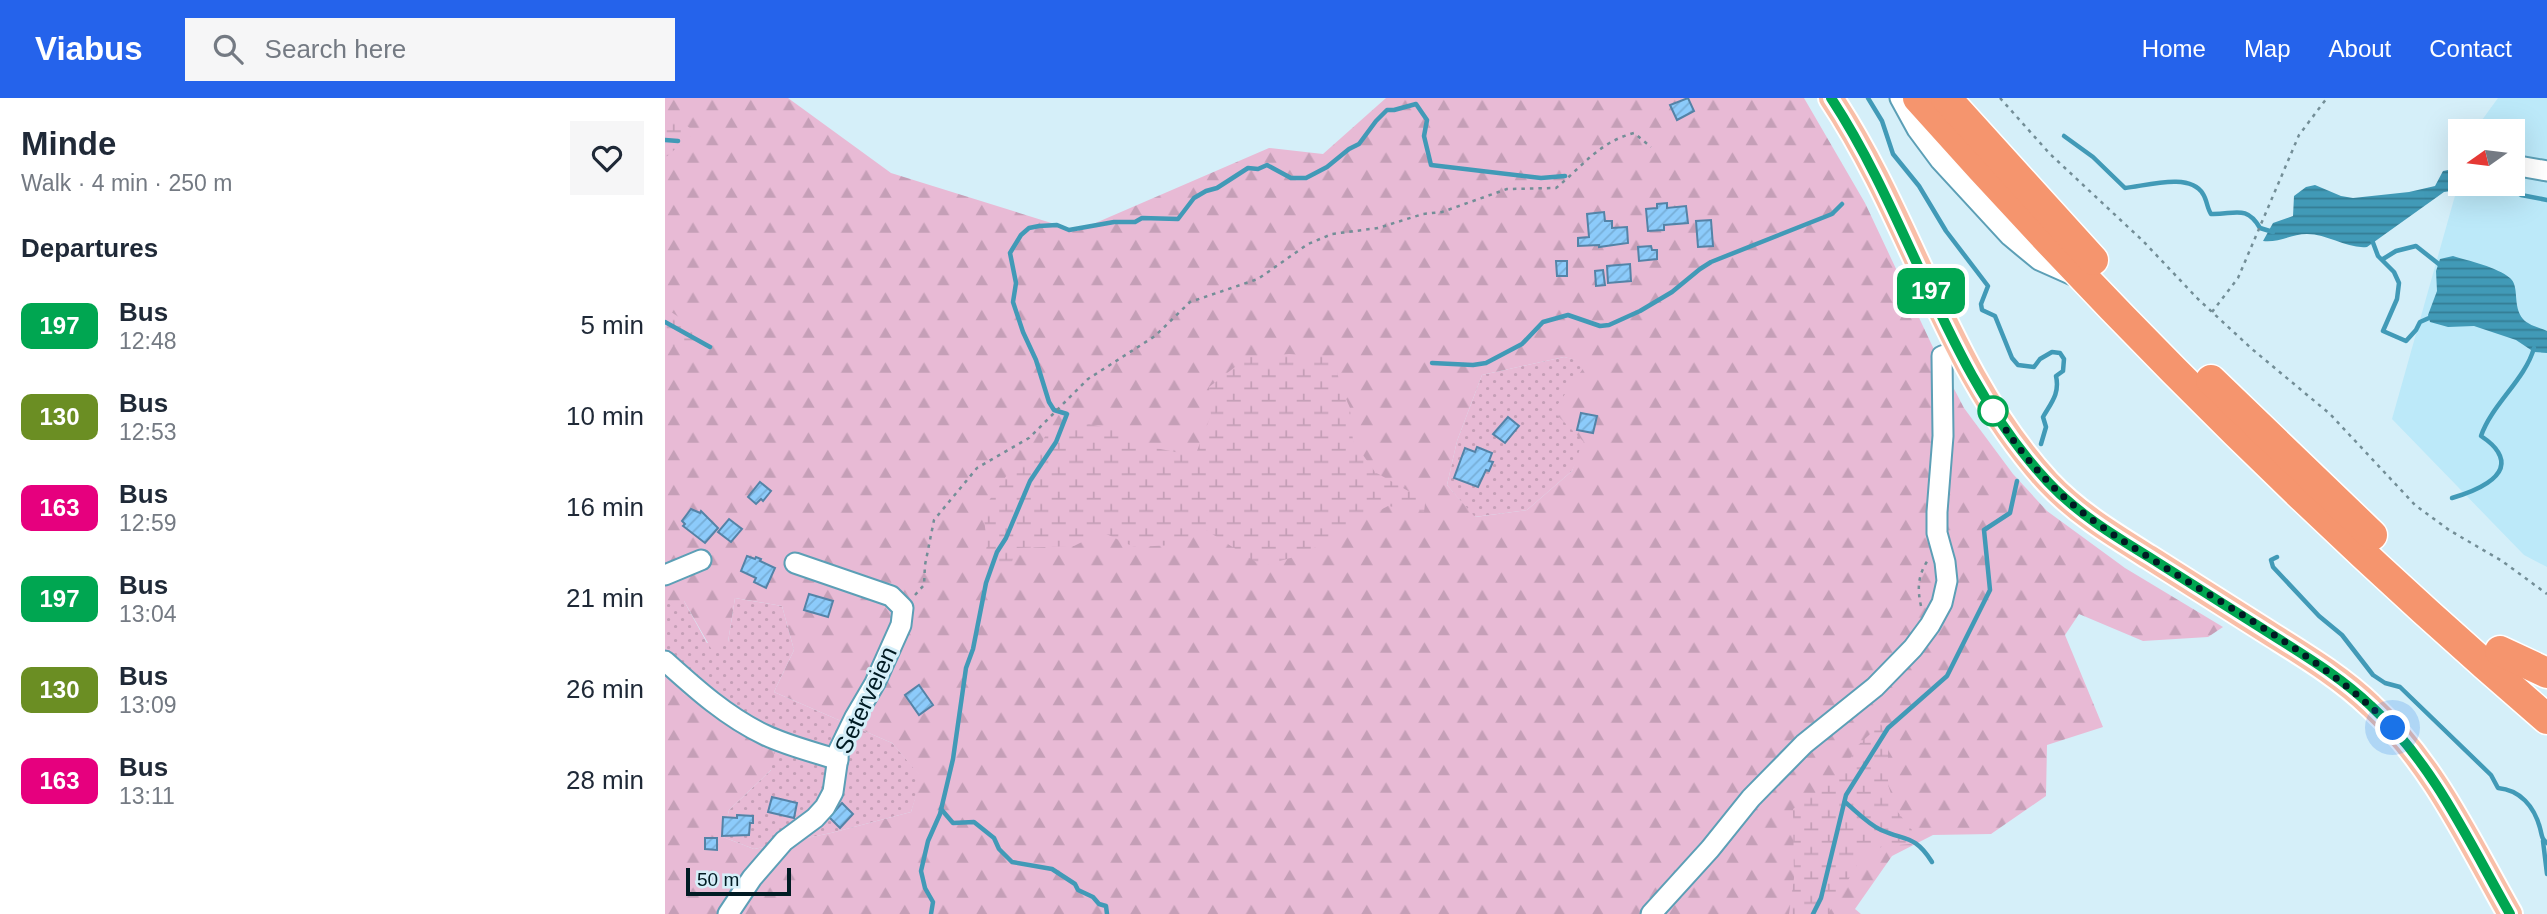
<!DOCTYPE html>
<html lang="en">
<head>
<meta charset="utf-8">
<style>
  :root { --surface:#fff; --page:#f6f6f7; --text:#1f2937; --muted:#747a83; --accent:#2563eb }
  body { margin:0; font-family:Arial,sans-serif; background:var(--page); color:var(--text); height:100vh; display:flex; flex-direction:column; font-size:26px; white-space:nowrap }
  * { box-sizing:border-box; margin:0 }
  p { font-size:23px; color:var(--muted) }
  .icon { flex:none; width:38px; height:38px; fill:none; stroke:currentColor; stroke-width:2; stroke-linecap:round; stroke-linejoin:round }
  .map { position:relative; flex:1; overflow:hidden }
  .side { display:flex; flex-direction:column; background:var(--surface); width:665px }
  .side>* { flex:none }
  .badge { padding:0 14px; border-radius:10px; font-size:24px; line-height:46px }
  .needle { width:46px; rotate:256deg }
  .fabs { position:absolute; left:1783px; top:21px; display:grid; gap:14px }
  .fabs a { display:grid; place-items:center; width:77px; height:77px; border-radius:0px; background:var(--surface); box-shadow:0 7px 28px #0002; font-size:35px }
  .scale { position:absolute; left:21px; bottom:18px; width:105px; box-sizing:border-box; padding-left:7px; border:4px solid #001b23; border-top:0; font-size:19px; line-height:24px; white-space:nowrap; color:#001b23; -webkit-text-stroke:5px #d5eff9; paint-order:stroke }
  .you { position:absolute; width:35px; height:35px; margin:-18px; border:5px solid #fff; border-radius:50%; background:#1a73e8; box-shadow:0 0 0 10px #1a73e833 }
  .map>.badge { position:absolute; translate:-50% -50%; box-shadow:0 0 0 4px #fff }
  h2 { padding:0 21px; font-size:26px; line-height:63px }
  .round { display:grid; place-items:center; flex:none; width:74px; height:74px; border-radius:0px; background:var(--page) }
  .headline { display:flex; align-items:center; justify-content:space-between; height:119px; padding:0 21px }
  h1 { font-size:33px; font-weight:600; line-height:52px }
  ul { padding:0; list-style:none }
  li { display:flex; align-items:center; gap:21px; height:91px; padding:0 21px }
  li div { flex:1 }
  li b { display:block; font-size:26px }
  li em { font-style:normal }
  li .badge { min-width:77px; font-weight:700; text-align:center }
  header { display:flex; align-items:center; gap:42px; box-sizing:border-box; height:98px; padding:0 35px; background:var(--accent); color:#fff }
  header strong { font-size:33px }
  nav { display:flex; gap:38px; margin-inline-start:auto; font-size:24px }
  .search { width:490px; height:63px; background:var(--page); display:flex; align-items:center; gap:18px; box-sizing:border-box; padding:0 24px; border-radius:0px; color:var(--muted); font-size:26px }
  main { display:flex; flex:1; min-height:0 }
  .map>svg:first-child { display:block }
  .built { fill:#bce9f9 }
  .grass { fill:url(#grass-dots) }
  .forest { fill:url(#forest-firs); fill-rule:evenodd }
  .wetland { fill:url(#wetland-marsh) }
  .water { fill:url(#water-rules) }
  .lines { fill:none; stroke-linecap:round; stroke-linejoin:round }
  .stream { stroke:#419ab7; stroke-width:4.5 }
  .building { fill:url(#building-hatch); stroke:#5483a7; stroke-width:2 }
  .minor-casing { stroke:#5c9fb6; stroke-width:23 }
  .major-casing { stroke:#fff; stroke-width:28 }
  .highway-casing { stroke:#fff; stroke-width:33 }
  .path { stroke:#738e97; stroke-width:2.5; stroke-dasharray:3.5 5; stroke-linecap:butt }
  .minor { stroke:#fff; stroke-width:19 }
  .major { stroke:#f9bfa8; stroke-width:24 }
  .highway { stroke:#f5956e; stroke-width:30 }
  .line-casing { stroke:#fff; stroke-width:16 }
  .line { stroke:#00a651; stroke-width:10 }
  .walk { stroke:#001b23; stroke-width:7; stroke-dasharray:0 12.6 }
  .stop-dot { fill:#fff; stroke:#00a651; stroke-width:3.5 }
  .labels { text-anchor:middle; stroke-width:6; stroke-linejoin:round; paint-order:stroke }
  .street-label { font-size:24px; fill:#001b23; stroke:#d5eff9 }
</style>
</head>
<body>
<header>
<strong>Viabus</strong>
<div class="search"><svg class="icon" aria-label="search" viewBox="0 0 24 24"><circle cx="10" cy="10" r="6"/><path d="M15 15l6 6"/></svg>Search here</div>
<nav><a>Home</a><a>Map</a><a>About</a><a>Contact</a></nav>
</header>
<main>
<section class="side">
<div class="headline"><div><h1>Minde</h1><p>Walk · 4 min · 250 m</p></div><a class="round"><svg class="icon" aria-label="heart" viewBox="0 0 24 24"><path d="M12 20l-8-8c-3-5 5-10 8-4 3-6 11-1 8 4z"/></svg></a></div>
<h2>Departures</h2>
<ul>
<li><span class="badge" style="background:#00a651;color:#fff">197</span><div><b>Bus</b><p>12:48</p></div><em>5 min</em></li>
<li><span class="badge" style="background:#6b8e23;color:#fff">130</span><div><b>Bus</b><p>12:53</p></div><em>10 min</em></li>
<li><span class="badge" style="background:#e6007e;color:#fff">163</span><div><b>Bus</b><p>12:59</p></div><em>16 min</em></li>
<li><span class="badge" style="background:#00a651;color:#fff">197</span><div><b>Bus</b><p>13:04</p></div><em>21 min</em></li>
<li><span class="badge" style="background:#6b8e23;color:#fff">130</span><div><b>Bus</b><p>13:09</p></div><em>26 min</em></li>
<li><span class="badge" style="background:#e6007e;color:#fff">163</span><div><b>Bus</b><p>13:11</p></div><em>28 min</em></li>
</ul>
</section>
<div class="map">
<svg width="1882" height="816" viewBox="0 0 1882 816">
  <defs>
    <pattern id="grass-dots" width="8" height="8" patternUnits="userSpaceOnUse" patternTransform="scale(1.75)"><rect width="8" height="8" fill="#e8bad5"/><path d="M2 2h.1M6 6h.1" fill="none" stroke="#c59fb7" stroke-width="1.8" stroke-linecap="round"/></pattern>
    <pattern id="forest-firs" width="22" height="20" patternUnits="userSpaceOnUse" patternTransform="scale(1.75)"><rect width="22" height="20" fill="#e8bad5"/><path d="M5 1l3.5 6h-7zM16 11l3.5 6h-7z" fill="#c59fb7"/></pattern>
    <pattern id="wetland-marsh" width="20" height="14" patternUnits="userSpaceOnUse" patternTransform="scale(1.75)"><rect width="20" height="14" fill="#e8bad5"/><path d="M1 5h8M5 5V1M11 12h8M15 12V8" fill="none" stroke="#c59fb7"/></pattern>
    <pattern id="water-rules" width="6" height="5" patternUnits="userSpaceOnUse" patternTransform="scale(1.75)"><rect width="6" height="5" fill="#419ab7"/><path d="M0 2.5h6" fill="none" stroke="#347d94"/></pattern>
    <pattern id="building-hatch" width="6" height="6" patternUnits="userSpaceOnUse" patternTransform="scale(1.75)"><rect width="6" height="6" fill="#8ccbfb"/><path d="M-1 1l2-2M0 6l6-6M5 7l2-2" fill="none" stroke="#77aed7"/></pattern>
  </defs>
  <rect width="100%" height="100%" fill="#d5eff9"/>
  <!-- built -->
  <path class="built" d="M1833 0H1882V469L1859 457 1727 321 1795 80 1796 86H1848V33H1809Z"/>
  <!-- grass -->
  <g class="grass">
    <path d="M899 259 922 264 920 345 907 373 862 412 809 419 782 387 792 343 817 277Z"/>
    <path d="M70 500 117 508 129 552 109 594 227 645 257 679 246 714 166 735 89 751 58 739 64 712 106 672 95 635 19 596 0 567V503H19L42 545 63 544Z"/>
  </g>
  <!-- forest -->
  <path class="forest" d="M0 0H123L226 75 412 133 604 50 658 56 721 0H1139L1200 105 1273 260 1299 310 1348 376 1382 413 1460 470 1558 529 1543 539 1478 543 1414 516 1400 537 1438 629 1382 647 1381 698 1326 736 1268 737 1227 758 1190 811 1196 816H0V567L19 596 95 635 111 647 106 672 64 712 58 739 89 751 166 735 246 714 256 679 227 645 109 594 129 552 117 508 70 500 63 544 48 554 19 503H0ZM899 259 922 265 888 313 919 344 916 348 907 373 862 412 810 419 782 387 792 343 817 277Z"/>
  <!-- wetland -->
  <g class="wetland">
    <path d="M0 11 30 34 0 60Z"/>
    <path d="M0 210 32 231 40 250 0 247Z"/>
    <path d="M624 256 669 259 675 287 685 310 688 343 710 374 745 394 762 390 759 414 723 408 672 435 640 456 597 468 541 432 510 447 469 449 437 434 409 448 350 450 345 474 320 458 322 447 318 411 342 377 372 356 381 336 424 326 460 334 481 348 530 358 546 317 544 289 583 259Z"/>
    <path d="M1216 626 1223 643V687L1232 713 1247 732 1248 746 1218 748 1195 762 1163 816H1124L1129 780 1128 711 1179 674 1190 650Z"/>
  </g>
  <!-- water -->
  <g class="water">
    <path d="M1788 71 1795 72 1796 86H1805L1801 91 1779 94 1702 149C1682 151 1663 136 1642 136 1627 136 1613 145 1598 143L1608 125 1628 118 1629 98 1641 89 1650 87 1676 98 1688 100 1744 94 1770 88 1778 73Z"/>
    <path d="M1788 158C1804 163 1832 169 1845 180 1855 188 1847 208 1858 221 1863 227 1875 230 1882 233V255L1869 254 1851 242 1809 228 1783 229 1765 224 1763 217 1772 193 1771 173 1775 161Z"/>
  </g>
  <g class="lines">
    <!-- stream -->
    <g class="stream">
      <path d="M1203 0 1217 23 1228 56 1254 88 1281 133 1323 188 1316 206 1317 212 1330 218 1347 260 1353 267 1369 269 1375 261 1387 254 1395 255 1399 261 1398 273 1391 278C1395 296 1386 305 1378 319L1381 329 1376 346"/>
      <path d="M1399 38 1428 59 1460 90C1481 88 1525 74 1538 96 1542 102 1542 110 1546 116 1569 117 1581 106 1595 130L1608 134"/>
      <path d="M0 42 13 43"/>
      <path d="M1840 86 1856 97 1882 102"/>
      <path d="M1707 142 1713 158 1729 174 1734 185 1732 201 1718 233 1741 243 1751 232 1755 224 1764 220"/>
      <path d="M1718 161 1731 153 1751 148 1775 167"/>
      <path d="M0 224 45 249"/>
      <path d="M767 265 808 267 821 265 857 246 878 224 903 217 935 228 944 227 975 213 1007 194 1035 171 1046 164 1167 116 1177 106"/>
      <path d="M1787 400C1804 395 1849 380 1833 354 1829 347 1822 342 1816 338 1827 306 1860 282 1869 250"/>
      <path d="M1612 459 1606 462 1608 469 1654 518 1677 537 1708 577 1720 585 1735 589 1826 677 1833 690C1855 692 1869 708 1875 730 1877 737 1876 740 1882 745"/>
      <path d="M1180 704C1191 713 1203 726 1216 732 1241 743 1250 737 1267 764"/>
      <path d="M276 711 288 725 309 724 329 740 334 751 347 764 387 771 410 786 413 792 428 799 434 806 441 808 442 816"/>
      <path d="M1878 743 1882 776"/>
      <path d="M266 816 268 804 260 790 256 773 263 743 275 716 288 661 301 570 308 551 321 485 332 454 341 440 365 383 391 344 402 316 389 312 384 304 371 262 358 234 348 204 351 185 345 155 356 137 364 130 374 128 392 127 404 132 449 124H470L477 120 513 121 529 100 541 93 552 90 583 70 593 71 602 67 626 80H641L662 69 684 51 694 46 711 23 722 12H729L751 6 762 22 759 38 766 67 876 80 900 78"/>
      <path d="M1148 816 1156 800 1181 697 1223 630 1282 578 1325 492 1319 432 1345 415 1352 383"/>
    </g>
  </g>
  <!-- building -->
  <g class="building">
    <path d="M1023 0 1029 13 1012 22 1005 7Z"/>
    <path d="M1002 105V110L1021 108 1023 125 999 127V132L983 133 981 111 992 110V106Z"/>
    <path d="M939 114 940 123H947V130L962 129 963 145 934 149V147L913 148V140L924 139 922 116Z"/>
    <path d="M1046 122 1048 148 1033 149 1031 123Z"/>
    <path d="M986 148 987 152H992V161L974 163 973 149Z"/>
    <path d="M891 163H902V178H892Z"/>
    <path d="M965 166 966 183 943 185 942 168Z"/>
    <path d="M938 172 940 187 931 188 930 173Z"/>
    <path d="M916 315 932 318 928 335 912 332Z"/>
    <path d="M843 319 854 328 840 345 828 336Z"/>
    <path d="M812 349 827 355 824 363 828 364 824 373 821 372 813 389 789 380 800 350 810 354Z"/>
    <path d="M95 384 106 393 98 403 96 401 91 406 83 399Z"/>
    <path d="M26 411 35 415 36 413 53 430 40 445 18 428 20 426 17 423Z"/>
    <path d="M64 421 77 431 66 444 53 434Z"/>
    <path d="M82 458 90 461 91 459 96 461 95 463 110 470 101 490 89 484 91 480 76 473Z"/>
    <path d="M144 496 168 503 163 519 139 512Z"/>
    <path d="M254 587 268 607 254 617 240 597Z"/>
    <path d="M107 699 132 705 129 720 103 714Z"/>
    <path d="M177 705 188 716 175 730 161 716 167 710 170 713Z"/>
    <path d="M72 717 88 718V725H85L84 737 57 738 58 719 72 720Z"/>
    <path d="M40 740H52V752L40 751Z"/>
  </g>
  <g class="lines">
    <!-- minor casing -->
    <g class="minor-casing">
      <g id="minor">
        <path d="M1235 0 1252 31 1275 62 1345 138 1374 162 1410 178"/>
        <path d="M1848 67 1882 73"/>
        <path d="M0 477 36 462"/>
        <path d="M0 563C31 591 62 619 100 637 123 648 149 654 173 662"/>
        <path d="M63 816 87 780 119 743 150 720 160 709 168 694 174 652 190 619 210 585 236 527 238 510 226 498 130 465"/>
        <path d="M986 816 1045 751 1086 700 1139 646 1210 589 1248 550 1265 527 1277 505 1282 483 1280 464 1272 435V414L1278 338 1277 258 1294 252"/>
      </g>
    </g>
    <!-- major casing -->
    <g class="major-casing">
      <path id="major" d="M1166 0C1248 123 1282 274 1383 384 1412 415 1449 437 1484 459 1524 484 1564 510 1604 535 1639 557 1676 579 1706 608 1768 665 1804 744 1845 816"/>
    </g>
    <!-- highway casing -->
    <g class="highway-casing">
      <g id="highway">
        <path d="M1253 0C1449 220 1658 428 1882 621"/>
        <path d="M1281 0 1428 162"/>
        <path d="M1546 282 1707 437"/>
        <path d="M1835 553 1882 575"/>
      </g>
    </g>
    <!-- path -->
    <g class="path">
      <path d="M1335 0 1385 56 1478 143 1533 201 1587 251 1665 316 1750 407 1784 432 1837 463 1882 496"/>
      <path d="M1547 214 1573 180 1634 37 1662 0"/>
      <path d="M250 497 259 487 260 467 269 422 312 370 364 340 423 281 490 238 525 204 593 181 643 146 667 136 713 130 758 116 777 114 842 91 891 90C918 68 934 44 969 35L986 49"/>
      <path d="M1256 508C1252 490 1253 477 1263 462"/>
    </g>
    <!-- minor -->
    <use href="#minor" class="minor"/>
    <!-- major -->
    <use href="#major" class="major"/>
    <!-- highway -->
    <use href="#highway" class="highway"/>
  </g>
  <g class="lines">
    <!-- line casing -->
    <g class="line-casing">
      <path id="line" d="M1166 0C1247 123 1281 275 1383 384 1412 415 1448 437 1484 459 1525 485 1567 511 1609 538 1642 559 1677 580 1706 608 1768 665 1804 744 1845 816"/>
    </g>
    <!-- line -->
    <use href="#line" class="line"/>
    <!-- walk -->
    <path class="walk" d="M1328 313 1324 307C1347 342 1373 378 1406 405 1433 428 1463 446 1493 465 1574 516 1661 562 1728 630"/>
  </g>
  <!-- markers -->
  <circle class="stop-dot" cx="1328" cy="313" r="14"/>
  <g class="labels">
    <!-- street labels -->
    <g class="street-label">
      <text transform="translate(201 602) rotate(-65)" y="8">Seterveien</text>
    </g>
  </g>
</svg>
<div class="fabs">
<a><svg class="needle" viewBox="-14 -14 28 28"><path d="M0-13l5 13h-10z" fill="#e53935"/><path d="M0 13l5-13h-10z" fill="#747a83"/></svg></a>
</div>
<div class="scale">50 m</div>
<div class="you" style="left:1728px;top:630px"></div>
<b class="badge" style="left:1266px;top:193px;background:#00a651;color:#fff">197</b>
</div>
</main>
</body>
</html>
